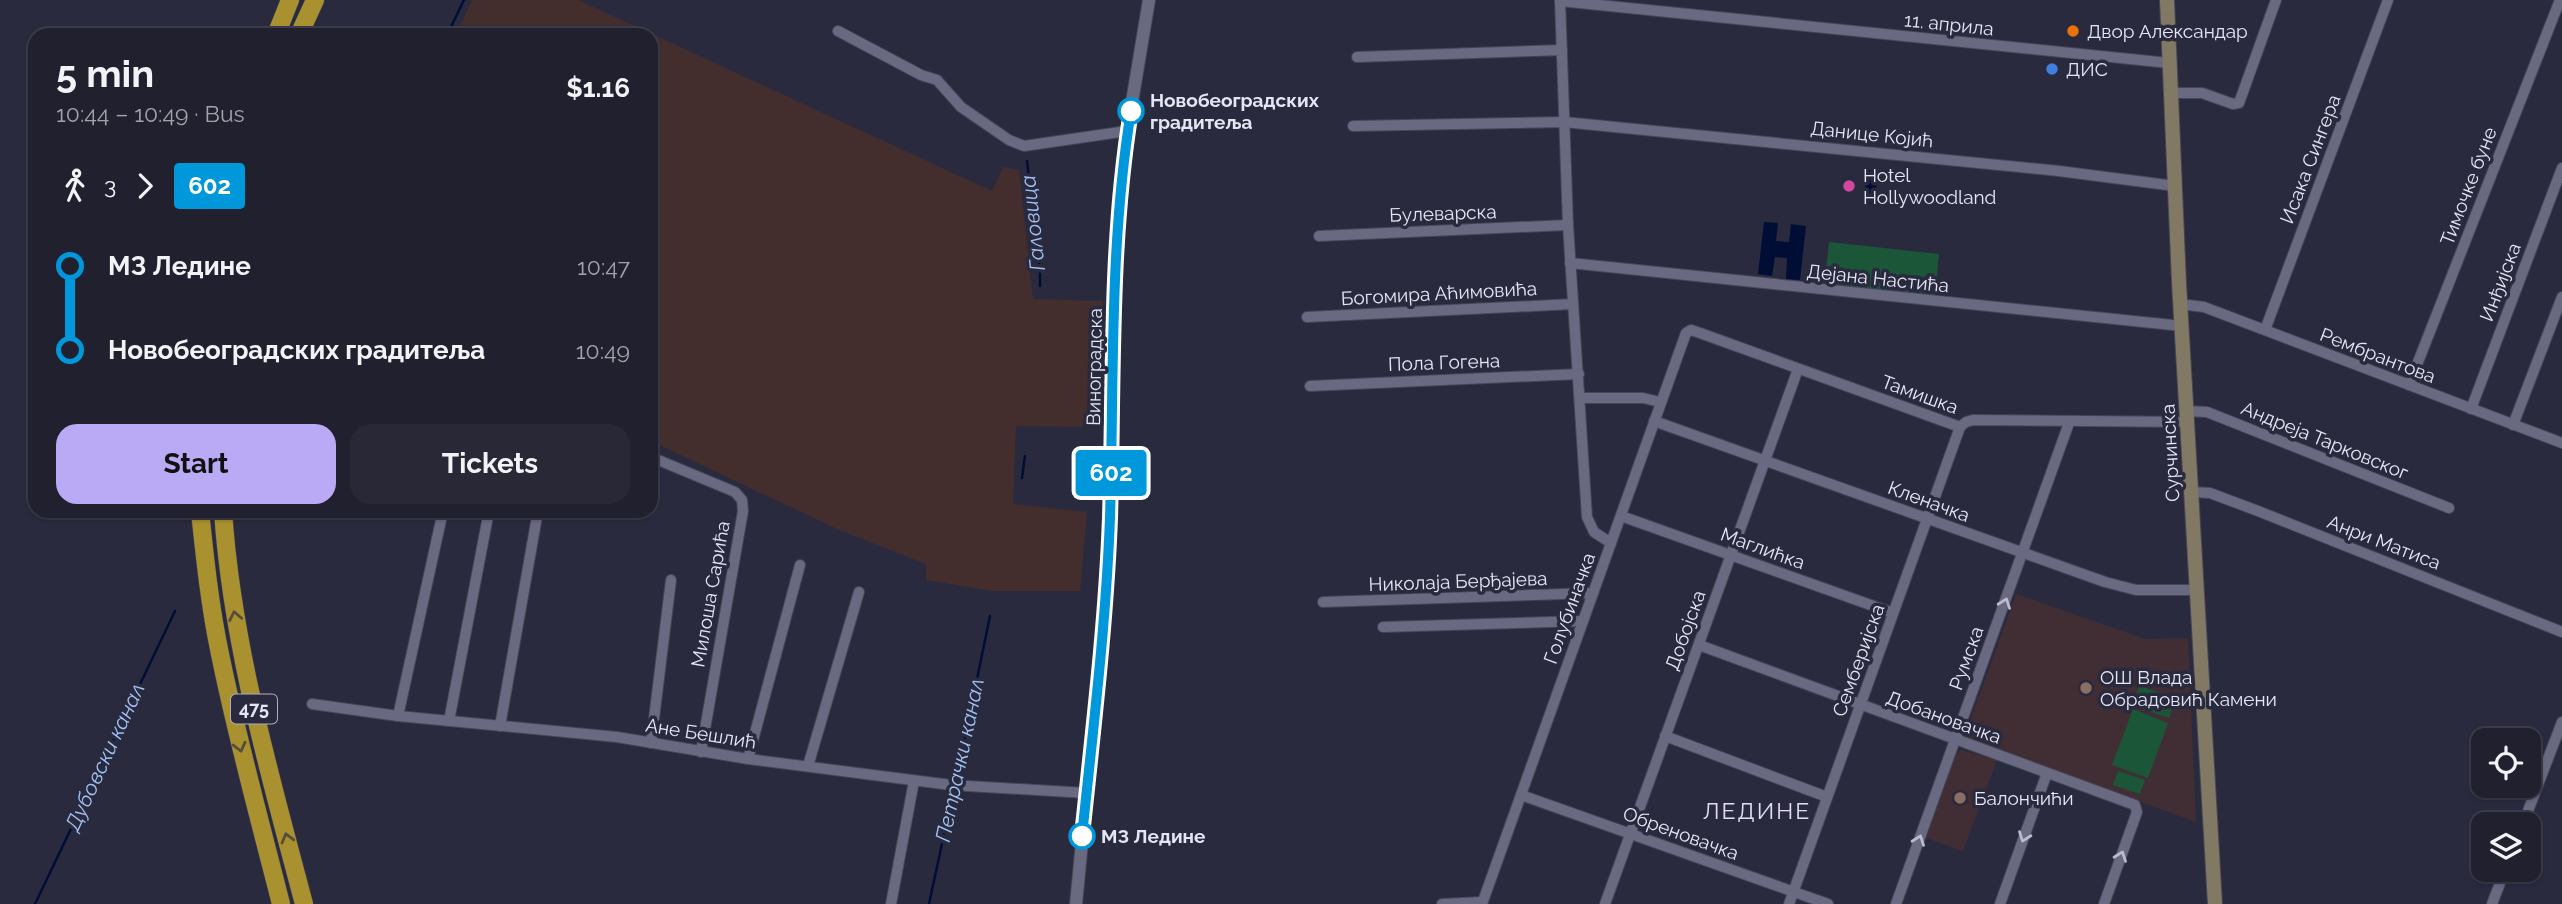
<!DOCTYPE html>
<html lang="en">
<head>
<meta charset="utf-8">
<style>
  :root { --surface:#20202f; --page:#282837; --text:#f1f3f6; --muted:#a2a3aa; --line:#3d3e4b; --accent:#baaaf6 }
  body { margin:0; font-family:Raleway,sans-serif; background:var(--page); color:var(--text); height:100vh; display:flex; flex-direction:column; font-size:26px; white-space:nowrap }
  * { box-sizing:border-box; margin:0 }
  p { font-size:23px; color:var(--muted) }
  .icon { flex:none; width:38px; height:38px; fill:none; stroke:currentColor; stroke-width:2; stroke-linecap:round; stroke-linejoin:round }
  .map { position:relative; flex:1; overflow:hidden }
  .sheet { position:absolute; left:28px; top:28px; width:630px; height:490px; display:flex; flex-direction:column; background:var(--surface); border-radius:21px; box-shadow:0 2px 5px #0004,0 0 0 2px var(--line) }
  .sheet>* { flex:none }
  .badge { padding:0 14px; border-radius:5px; font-size:24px; line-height:46px }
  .buttons { position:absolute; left:2471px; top:728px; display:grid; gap:14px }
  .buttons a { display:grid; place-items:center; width:70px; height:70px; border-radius:14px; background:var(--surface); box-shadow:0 2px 5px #0004,0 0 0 2px var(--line); font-size:35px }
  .map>.badge { position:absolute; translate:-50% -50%; box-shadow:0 0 0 4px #fff }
  .legs { display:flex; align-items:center; gap:10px; height:77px; padding:0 28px; font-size:23px }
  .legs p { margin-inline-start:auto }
  .head { display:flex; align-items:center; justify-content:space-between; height:119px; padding:0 28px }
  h1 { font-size:38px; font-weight:700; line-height:52px }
  .button { display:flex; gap:14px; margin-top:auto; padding:14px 28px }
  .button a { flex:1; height:80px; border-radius:21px; background:var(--accent); color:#111; font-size:28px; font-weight:700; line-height:80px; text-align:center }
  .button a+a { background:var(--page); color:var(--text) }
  ul { padding:0 28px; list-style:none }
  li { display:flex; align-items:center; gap:24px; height:84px; font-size:26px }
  li i { display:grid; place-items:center; width:10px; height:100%; margin:0 9px; background:currentColor }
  li i::after { content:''; width:18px; height:18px; margin:-9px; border:5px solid; border-radius:50%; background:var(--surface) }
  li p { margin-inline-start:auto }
  li:first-child i { background:linear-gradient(#0000 50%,currentColor 0) }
  li:last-child i { background:linear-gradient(currentColor 50%,#0000 0) }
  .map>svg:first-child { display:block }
  .industrial { fill:#432e2d }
  .education { fill:#412e35 }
  .green { fill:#1b5639 }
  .water { fill:#000e35 }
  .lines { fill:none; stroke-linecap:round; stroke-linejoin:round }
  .stream { stroke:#000e35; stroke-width:2.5 }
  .minor-casing { stroke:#454657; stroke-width:12 }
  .tertiary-casing { stroke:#454657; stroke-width:14 }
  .secondary-casing { stroke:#454657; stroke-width:16 }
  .trunk-casing { stroke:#454657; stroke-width:19 }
  .minor { stroke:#696a82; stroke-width:10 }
  .tertiary { stroke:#696a82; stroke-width:12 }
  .secondary { stroke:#817963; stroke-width:14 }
  .trunk { stroke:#a99130; stroke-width:18 }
  .oneway { stroke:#babbcc }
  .oneway2 { stroke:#564e3a }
  .line-1-casing { stroke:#fff; stroke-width:16 }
  .line-1 { stroke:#0098da; stroke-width:10 }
  .food-dot { fill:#e8710a; stroke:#2a2a3f; stroke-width:2.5 }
  .shop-dot { fill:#3f7fe0; stroke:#2a2a3f; stroke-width:2.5 }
  .stop-1-dot { fill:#fff; stroke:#0098da; stroke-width:3.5 }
  .hotel-dot { fill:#d1479c; stroke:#2a2a3f; stroke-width:2.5 }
  .education-dot { fill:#8d6e63; stroke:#2a2a3f; stroke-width:2.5 }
  .labels { text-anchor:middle; stroke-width:7; stroke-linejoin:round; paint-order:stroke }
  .shield { fill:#2a2a3f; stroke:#adaebe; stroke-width:2 }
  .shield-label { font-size:18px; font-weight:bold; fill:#e5e6f4 }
  .street-label { font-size:19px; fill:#e5e6f4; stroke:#2a2a3f }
  .poi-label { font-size:19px; fill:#e5e6f4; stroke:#2a2a3f; text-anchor:start }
  .stop-label { font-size:19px; font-weight:bold; fill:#e5e6f4; stroke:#2a2a3f; text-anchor:start }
  .water-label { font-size:21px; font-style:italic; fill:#a1c2f4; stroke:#2a2a3f }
  .quarter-label { font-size:23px; letter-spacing:2px; fill:#e0dbf8; stroke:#2a2a3f }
</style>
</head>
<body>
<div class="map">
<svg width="2562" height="904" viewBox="0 0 2562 904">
  <rect width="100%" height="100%" fill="#2a2a3f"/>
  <!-- industrial -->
  <path class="industrial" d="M472 0H578L992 191 1003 167 1019 170 1033 299 1103 301 1105 427 1016 426 1013 504 1087 512 1080 591H992L926 580V564L837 529 651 441V35H456Z"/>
  <!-- education -->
  <g class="education">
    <path d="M2016 594 2145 639 2188 638 2196 822 1964 737Z"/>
    <path d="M1961 750 1997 760 1963 851 1924 837 1954 755Z"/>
  </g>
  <!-- green -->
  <g class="green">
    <path d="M1829 242 1939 254 1935 299 1824 288Z"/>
    <path d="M2139 686 2176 698 2169 718 2133 706Z"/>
    <path d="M2133 709 2168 723 2148 778 2112 765Z"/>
    <path d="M2118 771 2145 780 2140 794 2113 785Z"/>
  </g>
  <!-- water -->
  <g class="water">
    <path d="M1867 170H1873L1878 174 1875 200 1870 204 1864 199Z"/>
    <path d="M1764 222 1778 223 1776 241 1789 242 1791 224 1806 226 1800 280 1786 279 1787 258 1775 257 1772 276 1758 274Z"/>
  </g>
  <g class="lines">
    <!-- stream -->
    <g class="stream">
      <path d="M447 35 464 0"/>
      <path d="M1027 161 1040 271V286"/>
      <path d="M1022 478 1025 456"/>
      <path d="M956 781 990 616"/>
      <path d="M35 904 175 611"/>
      <path d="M929 904 954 788"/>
    </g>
    <!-- minor casing -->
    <g class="minor-casing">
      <g id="minor">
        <path d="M1560 0 1568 225 1587 517 1594 532 1611 543"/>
        <path d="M1560 1 2169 63"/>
        <path d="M838 31 921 75 937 80 961 107 1009 140 1024 146 1127 131"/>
        <path d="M1357 57 1562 50"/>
        <path d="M2170 93H2202L2233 104 2239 103 2276 0"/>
        <path d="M1353 126 1564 122 2059 171 2175 186"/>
        <path d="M1319 236 1568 225"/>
        <path d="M1570 263 2182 326"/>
        <path d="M2180 304 2204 307 2562 443"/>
        <path d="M1307 317 1573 304"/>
        <path d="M2265 330 2388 0"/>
        <path d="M2409 385 2560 0"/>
        <path d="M1310 386 1579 374"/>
        <path d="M1580 398H1643L1660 402"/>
        <path d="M2471 409 2562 168"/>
        <path d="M2187 411 2207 412 2449 508"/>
        <path d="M1654 421 2105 582 2136 590H2196"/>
        <path d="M2513 425 2562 297"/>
        <path d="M651 457 735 492 742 500 743 511 701 752"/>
        <path d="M2192 492 2210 493 2258 511 2562 632"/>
        <path d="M1621 516 1893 613"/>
        <path d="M1323 602 1593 593"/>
        <path d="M1383 627 1583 621"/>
        <path d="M1699 645 2135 805 2137 812 2104 904"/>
        <path d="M312 704 398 716 617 737 748 759 951 785 1086 793"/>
        <path d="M398 716 443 511"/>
        <path d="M449 721 489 511"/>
        <path d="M500 726 538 511"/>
        <path d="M1665 736 1827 797"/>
        <path d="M651 743 671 580"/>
        <path d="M748 759 800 565"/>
        <path d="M808 766 859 592"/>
        <path d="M1521 795 1828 904"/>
        <path d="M2523 824 2562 722"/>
        <path d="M891 904 914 781"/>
        <path d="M1442 904 1482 902"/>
        <path d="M1482 904 1686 333 1691 330 1700 333 1960 427 1966 422 1973 420 2188 422"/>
        <path d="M1605 904 1798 369"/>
        <path d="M1789 904 1960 427"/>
        <path d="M1896 904 2069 423"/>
        <path d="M2000 904 2047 773"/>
        <path d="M2492 904 2505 870"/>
      </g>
    </g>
    <!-- tertiary casing -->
    <g class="tertiary-casing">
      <path id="tertiary" d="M1076 904 1107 584 1118 207 1125 144 1149 0"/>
    </g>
    <!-- secondary casing -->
    <g class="secondary-casing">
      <path id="secondary" d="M2167 0 2179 283 2215 904"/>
    </g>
    <!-- trunk casing -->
    <g class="trunk-casing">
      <g id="trunk">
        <path d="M276 35 290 0"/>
        <path d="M299 35 315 0"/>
        <path d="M200 511C205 559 210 607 220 654 237 738 260 821 281 904"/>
        <path d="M223 511C232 645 270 775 304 904"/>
      </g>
    </g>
    <!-- minor -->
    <use href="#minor" class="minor"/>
    <!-- tertiary -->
    <use href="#tertiary" class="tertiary"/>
    <!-- secondary -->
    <use href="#secondary" class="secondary"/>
    <!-- trunk -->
    <use href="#trunk" class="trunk"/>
  </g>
  <!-- one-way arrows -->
  <defs><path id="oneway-chevron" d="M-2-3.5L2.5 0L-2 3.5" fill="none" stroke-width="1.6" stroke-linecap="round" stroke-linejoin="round" transform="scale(1.75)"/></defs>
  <g class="oneway">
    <use href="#oneway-chevron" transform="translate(2005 603) rotate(-70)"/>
    <use href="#oneway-chevron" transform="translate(2024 837) rotate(110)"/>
    <use href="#oneway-chevron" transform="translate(1919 840) rotate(-70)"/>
    <use href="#oneway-chevron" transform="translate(2121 856) rotate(-70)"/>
  </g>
  <g class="oneway2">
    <use href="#oneway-chevron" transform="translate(235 616) rotate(-101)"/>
    <use href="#oneway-chevron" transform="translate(240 747) rotate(76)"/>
    <use href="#oneway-chevron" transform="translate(287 838) rotate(-105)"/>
  </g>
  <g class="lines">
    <!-- line-1 casing -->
    <g class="line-1-casing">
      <path id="line-1" d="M1082 836C1093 730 1106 624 1110 518 1114 382 1109 246 1131 111"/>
    </g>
    <!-- line-1 -->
    <use href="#line-1" class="line-1"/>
  </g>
  <!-- markers -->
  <circle class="food-dot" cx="2073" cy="31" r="7"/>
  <circle class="shop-dot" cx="2052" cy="69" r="7"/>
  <g class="stop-1-dot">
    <circle cx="1131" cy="111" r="12"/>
    <circle cx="1082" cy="836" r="12"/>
  </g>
  <circle class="hotel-dot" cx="1849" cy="186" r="7"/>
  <g class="education-dot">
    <circle cx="2086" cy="688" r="7"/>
    <circle cx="1960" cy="798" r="7"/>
  </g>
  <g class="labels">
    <!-- shield labels -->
    <rect class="shield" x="231" y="694.5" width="46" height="29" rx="5"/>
    <g class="shield-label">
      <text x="254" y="715">475</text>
    </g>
    <!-- street labels -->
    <g class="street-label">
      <text transform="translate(1949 24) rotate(6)" y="7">11. априла</text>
      <text transform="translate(1872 134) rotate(6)" y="7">Данице Којић</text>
      <text transform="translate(2310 159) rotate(-69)" y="7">Исака Сингера</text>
      <text transform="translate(2468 186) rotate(-69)" y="7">Тимочке буне</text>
      <text transform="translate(1443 213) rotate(-2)" y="7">Булеварска</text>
      <text transform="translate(1878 278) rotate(6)" y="7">Дејана Настића</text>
      <text transform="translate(2500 282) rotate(-69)" y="7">Инђијска</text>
      <text transform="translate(1439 293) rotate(-3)" y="7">Богомира Аћимовића</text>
      <text transform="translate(2378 355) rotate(21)" y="7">Рембрантова</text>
      <text transform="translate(1444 362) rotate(-2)" y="7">Пола Гогена</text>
      <text transform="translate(1094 367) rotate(-89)" y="7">Виноградска</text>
      <text transform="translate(1920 394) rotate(20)" y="7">Тамишка</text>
      <text transform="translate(2325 440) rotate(22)" y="7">Андреја Тарковског</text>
      <text transform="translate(2170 453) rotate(-93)" y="7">Сурчинска</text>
      <text transform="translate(1929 501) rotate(20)" y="7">Кленачка</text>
      <text transform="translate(2384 542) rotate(21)" y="7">Анри Матиса</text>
      <text transform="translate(1763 548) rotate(20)" y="7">Маглићка</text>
      <text transform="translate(1458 581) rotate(-2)" y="7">Николаја Берђајева</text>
      <text transform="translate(710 594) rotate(-80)" y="7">Милоша Сарића</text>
      <text transform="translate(1569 608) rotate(-70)" y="7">Голубиначка</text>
      <text transform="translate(1685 630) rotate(-70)" y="7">Добојска</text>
      <text transform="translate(1966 658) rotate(-70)" y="7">Румска</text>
      <text transform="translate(1858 660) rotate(-70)" y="7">Семберијска</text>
      <text transform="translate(1944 717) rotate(20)" y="7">Добановачка</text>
      <text transform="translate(701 733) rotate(9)" y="7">Ане Бешлић</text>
      <text transform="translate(1681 833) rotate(20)" y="7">Обреновачка</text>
    </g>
    <!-- poi labels -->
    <g class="poi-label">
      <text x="2087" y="38">Двор Александар</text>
      <text x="2066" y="76">ДИС</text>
      <text x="1863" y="182">Hotel<tspan x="1863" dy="22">Hollywoodland</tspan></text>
      <text x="2100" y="684">ОШ Влада<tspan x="2100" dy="22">Обрадовић Камени</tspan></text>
      <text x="1974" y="805">Балончићи</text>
    </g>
    <!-- stop labels -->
    <g class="stop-label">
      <text x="1150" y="107">Новобеоградских<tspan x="1150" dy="22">градитеља</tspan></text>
      <text x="1101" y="843">МЗ Ледине</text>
    </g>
    <!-- water labels -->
    <g class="water-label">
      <text transform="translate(1033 223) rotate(-96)" y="7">Галовица</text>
      <text transform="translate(105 757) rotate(-65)" y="7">Дубовски канал</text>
      <text transform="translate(960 760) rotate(-78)" y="7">Петрачки канал</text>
    </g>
    <!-- quarter labels -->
    <g class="quarter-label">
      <text x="1757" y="819">ЛЕДИНЕ</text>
    </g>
  </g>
</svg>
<div class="buttons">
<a><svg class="icon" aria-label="locate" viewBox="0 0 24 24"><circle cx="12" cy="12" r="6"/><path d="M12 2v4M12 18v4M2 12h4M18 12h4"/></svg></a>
<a><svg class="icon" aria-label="layers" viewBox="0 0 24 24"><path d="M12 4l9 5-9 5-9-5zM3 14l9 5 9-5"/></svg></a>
</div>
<b class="badge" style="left:1111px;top:473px;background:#0098da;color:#fff">602</b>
<section class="sheet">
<div class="head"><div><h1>5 min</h1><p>10:44 – 10:49 · Bus</p></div><b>$1.16</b></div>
<div class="legs"><svg class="icon" aria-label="walk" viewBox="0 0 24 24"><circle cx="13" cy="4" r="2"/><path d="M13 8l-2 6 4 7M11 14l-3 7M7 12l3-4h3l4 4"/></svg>3<svg class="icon" aria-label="forward" viewBox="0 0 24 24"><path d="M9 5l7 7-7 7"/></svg><b class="badge" style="background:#0098da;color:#fff">602</b></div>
<ul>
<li><i style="color:#0098da"></i><b>МЗ Ледине</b><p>10:47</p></li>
<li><i style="color:#0098da"></i><b>Новобеоградских градитеља</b><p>10:49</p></li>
</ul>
<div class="button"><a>Start</a><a>Tickets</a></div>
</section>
</div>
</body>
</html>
